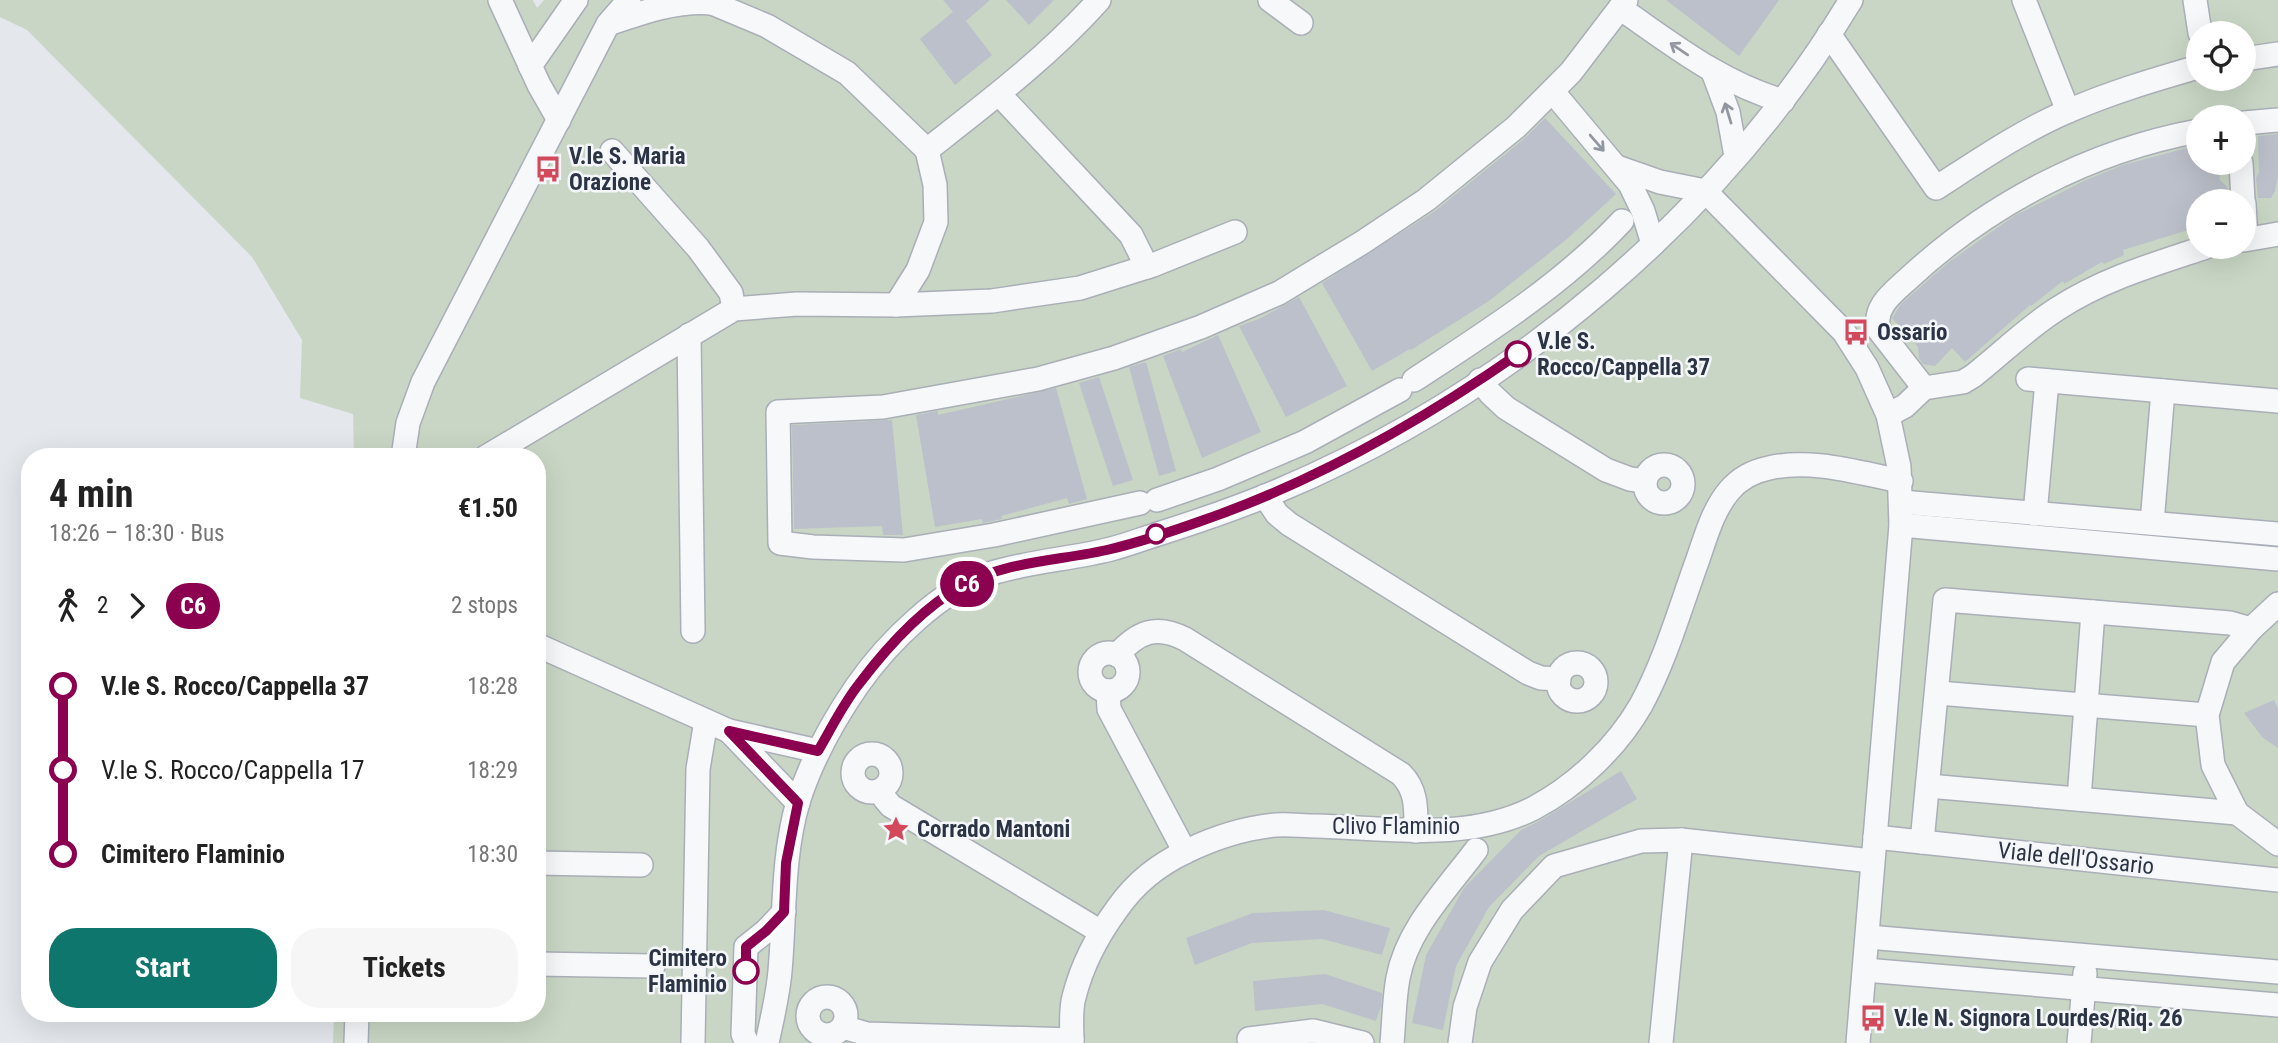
<!DOCTYPE html>
<html lang="en">
<head>
<meta charset="utf-8">
<style>
  :root { --surface:#fff; --page:#f6f6f6; --text:#222; --muted:#767676; --accent:#0f766e }
  body { margin:0; font-family:"Roboto Condensed",sans-serif; background:var(--page); color:var(--text); height:100vh; display:flex; flex-direction:column; font-size:26px; white-space:nowrap }
  * { box-sizing:border-box; margin:0 }
  p { font-size:23px; color:var(--muted) }
  .icon { flex:none; width:38px; height:38px; fill:none; stroke:currentColor; stroke-width:2; stroke-linecap:round; stroke-linejoin:round }
  .map { position:relative; flex:1; overflow:hidden }
  .panel { position:absolute; left:21px; top:448px; width:525px; height:574px; display:flex; flex-direction:column; background:var(--surface); border-radius:28px; box-shadow:0 7px 28px #0002 }
  .panel>* { flex:none }
  .badge { padding:0 14px; border-radius:23px; font-size:24px; line-height:46px }
  .controls { position:absolute; left:2186px; top:21px; display:grid; gap:14px }
  .controls a { display:grid; place-items:center; width:70px; height:70px; border-radius:50%; background:var(--surface); box-shadow:0 7px 28px #0002; font-size:35px }
  .map>.badge { position:absolute; translate:-50% -50%; box-shadow:0 0 0 4px #fff }
  .legs { display:flex; align-items:center; gap:10px; height:77px; padding:0 28px; font-size:23px }
  .legs p { margin-inline-start:auto }
  .overview { display:flex; align-items:center; justify-content:space-between; height:119px; padding:0 28px }
  h1 { font-size:38px; font-weight:700; line-height:52px }
  .cta { display:flex; gap:14px; margin-top:auto; padding:14px 28px }
  .cta a { flex:1; height:80px; border-radius:28px; background:var(--accent); color:#fff; font-size:28px; font-weight:700; line-height:80px; text-align:center }
  .cta a+a { background:var(--page); color:var(--text) }
  ul { padding:0 28px; list-style:none }
  li { display:flex; align-items:center; gap:24px; height:84px; font-size:26px }
  li i { display:grid; place-items:center; width:10px; height:100%; margin:0 9px; background:currentColor }
  li i::after { content:''; width:18px; height:18px; margin:-9px; border:5px solid; border-radius:50%; background:var(--surface) }
  li p { margin-inline-start:auto }
  li:first-child i { background:linear-gradient(#0000 50%,currentColor 0) }
  li:last-child i { background:linear-gradient(currentColor 50%,#0000 0) }
  .map>svg:first-child { display:block }
  .green { fill:#c9d6c5; fill-rule:evenodd }
  .building { fill:#bbc0ca }
  .lines { fill:none; stroke-linecap:round; stroke-linejoin:round }
  .minor-casing { stroke:#a9aeb7; stroke-width:26 }
  .minor { stroke:#f7f8fa; stroke-width:23 }
  .oneway { stroke:#9196a0 }
  .line-1-casing { stroke:#fff; stroke-width:16 }
  .line-1 { stroke:#8b004f; stroke-width:10 }
  .stop-1-dot { fill:#fff; stroke:#8b004f; stroke-width:3.5 }
  .labels { text-anchor:middle; stroke-width:5; stroke-linejoin:round; paint-order:stroke }
  .poi-label { font-size:23px; font-weight:bold; fill:#2b3445; stroke:#f4f6f9; text-anchor:start }
  .stop-label { font-size:23px; font-weight:bold; fill:#2b3445; stroke:#f4f6f9; text-anchor:start }
  .street-label { font-size:23px; fill:#2b3445; stroke:#f4f6f9 }
</style>
</head>
<body>
<div class="map">
<svg width="2278" height="1043" viewBox="0 0 2278 1043">
  <rect width="100%" height="100%" fill="#e4e7ec"/>
  <!-- green -->
  <path class="green" d="M0 0H533L537 8 544 0H2278V1043H333L334 1013H537V457H354L353 414 300 398 302 340 252 257 27 30 0 17ZM2198 33H2244V79H2198ZM2198 117H2244V163H2198ZM2198 201H2244V247H2198Z"/>
  <!-- building -->
  <g class="building">
    <path d="M943 0H990L966 21 992 55 955 85 920 39 953 12Z"/>
    <path d="M1006 0H1054L1029 25Z"/>
    <path d="M1666 0H1779L1739 56Z"/>
    <path d="M1545 118 1616 194 1567 239 1489 301 1411 350 1410 349 1372 371 1322 283 1435 211 1525 138Z"/>
    <path d="M2278 134V176L2275 191 2271 198H2258L2256 178 2259 173 2258 136Z"/>
    <path d="M2198 145V163H2217L2220 180 2228 188 2229 201H2198V227L2123 250 2124 255 2104 264 2102 262 2064 284 2063 281 2031 306 2030 305 1965 362 1952 348 1935 366 1923 364 1919 358 1918 347 1892 318 1901 304 1949 262 2014 216 2086 180 2123 165Z"/>
    <path d="M1299 297 1347 386 1286 417 1239 326 1261 318Z"/>
    <path d="M1218 335 1261 432 1202 458 1163 356 1181 349 1182 352Z"/>
    <path d="M1146 362 1176 471 1159 476 1129 367Z"/>
    <path d="M1099 377 1133 480 1113 486 1079 383Z"/>
    <path d="M1056 388 1087 499 1069 504 1067 498 1001 516 1002 519 983 523 982 519 935 527 916 415 938 411V415Z"/>
    <path d="M892 420 903 535H883L882 526 794 529 792 425Z"/>
    <path d="M2274 700 2278 709V748L2262 737 2244 713Z"/>
    <path d="M1621 771 1637 799 1539 856 1489 907 1456 966 1443 1030 1412 1023 1426 955 1464 888 1521 830 1541 820Z"/>
    <path d="M1324 910 1390 928 1382 955 1322 939 1252 943 1195 965 1186 938 1253 913Z"/>
    <path d="M1325 974 1382 993 1381 1006 1376 1021 1322 1004 1255 1011 1253 981Z"/>
  </g>
  <g class="lines">
    <!-- minor casing -->
    <g class="minor-casing">
      <g id="minor">
        <path d="M500 0 539 85 559 120"/>
        <path d="M1270 0 1301 23"/>
        <path d="M2024 0 2068 111"/>
        <path d="M2195 0 2200 33"/>
        <path d="M712 3 767 26 847 73 927 150C987 103 1048 57 1099 0"/>
        <path d="M1620 8C1672 44 1721 83 1783 101"/>
        <path d="M611 23C643 12 677 0 712 3L709 0"/>
        <path d="M1829 34 1936 188C1978 161 2020 132 2066 112 2109 93 2153 80 2198 67"/>
        <path d="M2244 59 2278 54"/>
        <path d="M530 66 576 0"/>
        <path d="M1713 72 1728 112 1736 156"/>
        <path d="M1553 92 1630 184 1643 211 1653 244"/>
        <path d="M999 94 1131 235 1147 267"/>
        <path d="M2244 123 2278 120"/>
        <path d="M612 151 698 248 731 293 734 309"/>
        <path d="M2241 163 2243 201"/>
        <path d="M1617 167 1660 182 1705 191 1844 332 1867 368 1888 415 1899 467 1901 525 1858 1043"/>
        <path d="M2244 204 2246 239"/>
        <path d="M2244 240 2278 234"/>
        <path d="M896 305 918 270 936 222 935 185 927 150"/>
        <path d="M689 335 693 631"/>
        <path d="M2028 379 2278 401"/>
        <path d="M1414 380C1487 332 1562 285 1622 221"/>
        <path d="M1480 380 1490 393 1506 408 1606 470 1630 479 1645 481"/>
        <path d="M1924 388 1879 330C1872 307 1894 292 1909 278 1989 204 2090 151 2198 131"/>
        <path d="M1888 415 1905 406 1924 388 1963 382 1973 376C2001 354 2027 328 2057 309 2103 279 2155 264 2206 247"/>
        <path d="M403 457 408 423 423 382 608 24 629 0"/>
        <path d="M486 457 734 309 797 304 896 305 992 301 1080 288 1153 265 1235 232"/>
        <circle cx="1664" cy="484" r="19"/>
        <path d="M1265 496 1277 514 1289 524 1528 673 1541 678 1559 679"/>
        <path d="M1157 500 1218 479 1305 442 1400 390"/>
        <path d="M1901 502 2278 534"/>
        <path d="M1140 503 994 535 904 550 813 547 780 543 778 412 883 407 1038 379 1114 358 1201 327 1279 293 1363 242 1426 200 1516 127 1571 72 1626 0"/>
        <path d="M2035 514 2047 381"/>
        <path d="M2152 523 2163 391"/>
        <path d="M1901 525 2278 559"/>
        <path d="M2278 604 2251 629 2223 662 2207 715 2213 765 2237 813 2278 844"/>
        <path d="M537 645 729 731 818 751"/>
        <circle cx="1109" cy="672" r="19"/>
        <path d="M1117 655C1138 632 1156 624 1185 639L1401 774C1417 790 1416 809 1416 831"/>
        <circle cx="1577" cy="682" r="19"/>
        <path d="M1108 691 1109 709 1185 852"/>
        <path d="M1938 693 2207 715"/>
        <path d="M729 731 798 803"/>
        <circle cx="872" cy="773" r="19"/>
        <path d="M1928 786 2237 813"/>
        <path d="M881 790 885 799 891 806 1101 932"/>
        <path d="M2079 799 2093 612"/>
        <path d="M1875 837 2278 880"/>
        <path d="M1922 842 1945 600 2230 623 2251 629"/>
        <path d="M537 863 641 865"/>
        <path d="M1868 937 2278 972"/>
        <path d="M537 964 653 966"/>
        <path d="M1865 970 2278 1005"/>
        <circle cx="827" cy="1016" r="19"/>
        <path d="M843 1027 867 1034 1072 1040"/>
        <path d="M1249 1039 1313 1031 1362 1043"/>
        <path d="M356 1043 357 1013"/>
        <path d="M693 1043 698 769 706 721"/>
        <path d="M747 1043 743 1034 746 947 766 931 784 912"/>
        <path d="M767 1043C772 1019 778 995 780 971 785 915 782 857 798 802 811 761 833 721 857 686 887 643 941 589 992 573 1031 561 1072 559 1111 549 1127 545 1142 539 1158 534 1199 521 1240 507 1280 490 1510 393 1722 214 1851 0"/>
        <path d="M1072 1043C1072 1028 1070 1011 1074 997 1082 965 1098 935 1117 909 1136 882 1158 865 1187 851 1216 837 1244 828 1276 825 1289 824 1303 826 1316 826 1387 828 1468 842 1534 808 1577 785 1617 747 1641 705 1666 659 1680 608 1698 559 1706 536 1713 510 1729 491 1739 479 1754 471 1769 468 1811 458 1859 473 1901 481"/>
        <path d="M1392 1043C1394 1022 1394 999 1398 978 1407 929 1447 889 1476 850"/>
        <path d="M1460 1043 1465 1007 1480 962 1512 910 1554 866 1641 841 1681 840 1872 861"/>
        <path d="M1661 1043 1681 840"/>
        <path d="M2079 1043 2085 973"/>
      </g>
    </g>
    <!-- minor -->
    <use href="#minor" class="minor"/>
  </g>
  <!-- one-way arrows -->
  <defs><path id="oneway-shaft" d="M-6 0H5M1.5-3L5.5 0L1.5 3" fill="none" stroke-width="1.6" stroke-linecap="round" stroke-linejoin="round" transform="scale(1.75)"/></defs>
  <g class="oneway">
    <use href="#oneway-shaft" transform="translate(1679 49) rotate(-146)"/>
    <use href="#oneway-shaft" transform="translate(1728 113) rotate(-107)"/>
    <use href="#oneway-shaft" transform="translate(1597 143) rotate(49)"/>
  </g>
  <g class="lines">
    <!-- line-1 casing -->
    <g class="line-1-casing">
      <path id="line-1" d="M746 971V947L766 931 784 912 786 863 798 803 729 731 818 751C831 729 843 704 859 684 887 647 922 608 962 586 1007 560 1062 561 1111 549 1140 542 1173 531 1201 521 1315 482 1420 422 1518 354"/>
    </g>
    <!-- line-1 -->
    <use href="#line-1" class="line-1"/>
  </g>
  <!-- icons -->
  <defs>
    <g id="bus-bare" transform="scale(2.1)"><path d="M-5-6H5V4H4V6H2V4H-2V6H-4V4H-5ZM-3.5-4V0h7V-4ZM-3.5 1.2v1.5H-2V1.2ZM2 1.2v1.5H3.5V1.2Z" fill="#d1495b" stroke="#f4f6f9" stroke-width="2.5" paint-order="stroke"/></g>
    <g id="sight-bare" transform="scale(2.1)"><path d="M0-6L1.8-2.2L6-1.7L2.9 1.2L3.7 5.4L0 3.3L-3.7 5.4L-2.9 1.2L-6-1.7L-1.8-2.2Z" fill="#d1495b" stroke="#f4f6f9" stroke-width="2.5" paint-order="stroke"/></g>
  </defs>
  <g fill-rule="evenodd">
    <use href="#bus-bare" x="548" y="169"/>
    <use href="#bus-bare" x="1856" y="332"/>
    <use href="#sight-bare" x="896" y="829"/>
    <use href="#bus-bare" x="1873" y="1018"/>
  </g>
  <!-- markers -->
  <g class="stop-1-dot">
    <circle cx="1518" cy="354" r="12"/>
    <circle cx="1156" cy="534" r="9"/>
    <circle cx="746" cy="971" r="12"/>
  </g>
  <g class="labels">
    <!-- poi labels -->
    <g class="poi-label">
      <text x="569" y="164">V.le S. Maria<tspan x="569" dy="26">Orazione</tspan></text>
      <text x="1877" y="340">Ossario</text>
      <text x="917" y="837">Corrado Mantoni</text>
      <text x="1894" y="1026">V.le N. Signora Lourdes/Riq. 26</text>
    </g>
    <!-- stop labels -->
    <g class="stop-label">
      <text x="1537" y="349">V.le S.<tspan x="1537" dy="26">Rocco/Cappella 37</tspan></text>
      <text x="727" y="966" text-anchor="end">Cimitero<tspan x="727" dy="26">Flaminio</tspan></text>
    </g>
    <!-- street labels -->
    <g class="street-label">
      <text x="1396" y="834">Clivo Flaminio</text>
      <text transform="translate(2076 858) rotate(6)" y="8">Viale dell'Ossario</text>
    </g>
  </g>
</svg>
<div class="controls">
<a><svg class="icon" aria-label="locate" viewBox="0 0 24 24"><circle cx="12" cy="12" r="6"/><path d="M12 2v4M12 18v4M2 12h4M18 12h4"/></svg></a>
<a>+</a>
<a>−</a>
</div>
<b class="badge" style="left:967px;top:584px;background:#8b004f;color:#fff">C6</b>
<section class="panel">
<div class="overview"><div><h1>4 min</h1><p>18:26 – 18:30 · Bus</p></div><b>€1.50</b></div>
<div class="legs"><svg class="icon" aria-label="walk" viewBox="0 0 24 24"><circle cx="13" cy="4" r="2"/><path d="M13 8l-2 6 4 7M11 14l-3 7M7 12l3-4h3l4 4"/></svg>2<svg class="icon" aria-label="forward" viewBox="0 0 24 24"><path d="M9 5l7 7-7 7"/></svg><b class="badge" style="background:#8b004f;color:#fff">C6</b><p>2 stops</p></div>
<ul>
<li><i style="color:#8b004f"></i><b>V.le S. Rocco/Cappella 37</b><p>18:28</p></li>
<li><i style="color:#8b004f"></i><span>V.le S. Rocco/Cappella 17</span><p>18:29</p></li>
<li><i style="color:#8b004f"></i><b>Cimitero Flaminio</b><p>18:30</p></li>
</ul>
<div class="cta"><a>Start</a><a>Tickets</a></div>
</section>
</div>
</body>
</html>
